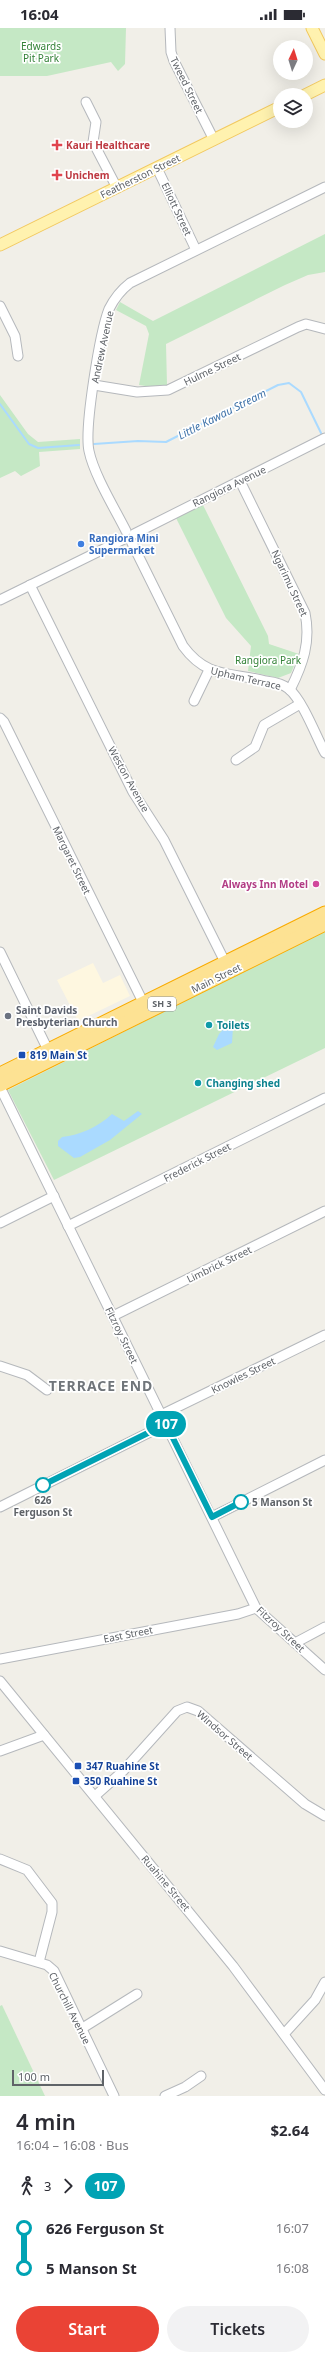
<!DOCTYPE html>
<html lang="en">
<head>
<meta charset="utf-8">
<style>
  :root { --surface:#fff; --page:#f2f2f3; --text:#2b2b33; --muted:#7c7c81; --accent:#ea4335 }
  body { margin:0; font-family:"Noto Sans",sans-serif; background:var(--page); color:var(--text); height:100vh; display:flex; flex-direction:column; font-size:15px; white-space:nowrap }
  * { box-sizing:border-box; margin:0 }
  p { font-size:13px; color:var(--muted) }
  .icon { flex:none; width:22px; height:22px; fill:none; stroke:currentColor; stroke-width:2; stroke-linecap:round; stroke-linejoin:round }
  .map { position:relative; height:2068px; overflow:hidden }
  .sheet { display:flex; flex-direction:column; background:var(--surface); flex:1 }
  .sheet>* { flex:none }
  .badge { padding:0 8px; border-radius:13px; font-size:14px; line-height:26px }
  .needle { width:26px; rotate:4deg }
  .tools { position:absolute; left:273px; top:12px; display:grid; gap:8px }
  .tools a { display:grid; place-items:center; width:40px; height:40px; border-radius:50%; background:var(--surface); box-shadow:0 4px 16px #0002; font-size:20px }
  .scale { position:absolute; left:12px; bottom:10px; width:92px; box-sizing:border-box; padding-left:4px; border:2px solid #5f6368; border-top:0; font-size:11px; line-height:14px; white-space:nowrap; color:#5f6368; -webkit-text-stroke:3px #fff; paint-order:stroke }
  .map>.badge { position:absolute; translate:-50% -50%; box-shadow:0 0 0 2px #fff }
  .legs { display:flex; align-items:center; gap:6px; height:44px; padding:0 16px; font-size:13px }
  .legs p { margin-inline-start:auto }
  .head { display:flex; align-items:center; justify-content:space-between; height:68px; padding:0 16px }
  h1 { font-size:22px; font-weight:600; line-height:30px }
  .action { display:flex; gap:8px; margin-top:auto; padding:8px 16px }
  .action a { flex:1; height:46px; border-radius:24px; background:var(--accent); color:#fff; font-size:16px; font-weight:600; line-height:46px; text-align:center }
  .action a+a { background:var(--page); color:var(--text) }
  ul { padding:0 16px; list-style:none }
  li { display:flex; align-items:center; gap:14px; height:40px; font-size:15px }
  li i { display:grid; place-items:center; width:6px; height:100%; margin:0 5px; background:currentColor }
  li i::after { content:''; width:10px; height:10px; margin:-5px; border:3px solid; border-radius:50%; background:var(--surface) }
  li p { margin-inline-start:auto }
  li:first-child i { background:linear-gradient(#0000 50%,currentColor 0) }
  li:last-child i { background:linear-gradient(currentColor 50%,#0000 0) }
  .status { display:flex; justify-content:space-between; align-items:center; height:28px; padding:0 20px; background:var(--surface); direction:ltr }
  .status svg { height:11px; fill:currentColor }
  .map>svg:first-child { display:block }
  .commercial { fill:#fef7e0 }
  .green { fill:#c5e8c5 }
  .water { fill:#aadaff }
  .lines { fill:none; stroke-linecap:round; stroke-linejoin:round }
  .stream { stroke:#aadaff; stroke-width:2 }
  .minor-casing { stroke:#b5b8bc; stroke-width:11 }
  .major-casing { stroke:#f2c960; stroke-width:13 }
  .highway-casing { stroke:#f9ab00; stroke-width:15 }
  .minor { stroke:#fff; stroke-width:9 }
  .major { stroke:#fff2af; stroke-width:11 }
  .highway { stroke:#fde293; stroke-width:13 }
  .line-1-casing { stroke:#fff; stroke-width:9 }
  .line-1 { stroke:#00a3b4; stroke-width:6 }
  .health-dot { fill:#e0444e; stroke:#fff; stroke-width:1.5 }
  .shop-dot { fill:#3f7fe0; stroke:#fff; stroke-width:1.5 }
  .hotel-dot { fill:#d1479c; stroke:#fff; stroke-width:1.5 }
  .worship-dot { fill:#6b7280; stroke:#fff; stroke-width:1.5 }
  .culture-dot { fill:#0f9aa8; stroke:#fff; stroke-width:1.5 }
  .transit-dot { fill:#1a4fb4; stroke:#fff; stroke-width:1.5 }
  .stop-1-dot { fill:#fff; stroke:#00a3b4; stroke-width:2 }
  .labels { text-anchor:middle; stroke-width:3.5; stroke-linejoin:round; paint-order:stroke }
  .shield { fill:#fff; stroke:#8f9295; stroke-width:1 }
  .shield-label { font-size:9px; font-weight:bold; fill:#5f6368 }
  .park-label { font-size:10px; fill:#348238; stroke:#fff }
  .street-label { font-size:10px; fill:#5f6368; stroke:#fff }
  .health-label { font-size:10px; font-weight:bold; fill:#be3a42; stroke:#fff; text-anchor:start }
  .shop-label { font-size:10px; font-weight:bold; fill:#366cbe; stroke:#fff; text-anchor:start }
  .hotel-label { font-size:10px; font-weight:bold; fill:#b23c85; stroke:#fff; text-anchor:end }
  .worship-label { font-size:10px; font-weight:bold; fill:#5b616d; stroke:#fff; text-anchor:start }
  .culture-label { font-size:10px; font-weight:bold; fill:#0d838f; stroke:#fff; text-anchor:start }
  .transit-label { font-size:10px; font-weight:bold; fill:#164399; stroke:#fff; text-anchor:start }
  .stop-label { font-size:10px; font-weight:bold; fill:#5f6368; stroke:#fff }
  .water-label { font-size:11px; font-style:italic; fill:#4174aa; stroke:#fff }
  .district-label { font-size:14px; font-weight:bold; letter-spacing:1px; fill:#70757a; stroke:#fff }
</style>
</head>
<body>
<div class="status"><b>16:04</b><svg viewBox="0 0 49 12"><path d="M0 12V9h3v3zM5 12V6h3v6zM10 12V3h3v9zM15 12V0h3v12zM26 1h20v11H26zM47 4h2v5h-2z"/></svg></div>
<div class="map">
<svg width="325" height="2068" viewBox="0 0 325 2068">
  <rect width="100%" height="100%" fill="#f1efe8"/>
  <!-- commercial -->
  <path class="commercial" d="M93 935 103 955 120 947 130 968 78 993 57 952Z"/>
  <!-- green -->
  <g class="green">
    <path d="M0 0H126L125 36 118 43 111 34 47 48H0Z"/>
    <path d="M325 206V244L308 247 285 257 166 316 167 357 152 359 139 357 149 306 146 298 116 282 120 274 153 293Z"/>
    <path d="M0 367 28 406 38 414 80 411V421L39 424 40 438 21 448 15 443 0 450Z"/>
    <path d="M203 477 268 608 269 616 299 626 291 645 278 650 248 643 251 618 226 590 176 490Z"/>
    <path d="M325 903V1020L54 1152 8 1062Z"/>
    <path d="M2 1977 45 2068H0V1978Z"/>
  </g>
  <!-- water -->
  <g class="water">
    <path d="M227 997 233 999 232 1015 217 1022 213 1019 219 1006Z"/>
    <path d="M138 1083 142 1086 110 1112 80 1129 74 1130 58 1118V1113L62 1109C80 1107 98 1099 112 1086L124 1093Z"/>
  </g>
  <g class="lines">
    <!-- stream -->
    <g class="stream">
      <path d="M0 376 29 416 38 420 79 417"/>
      <path d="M94 416 138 413 166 414 278 357 289 355 301 364 321 405"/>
    </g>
    <!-- minor casing -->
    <g class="minor-casing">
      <g id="minor">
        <path d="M170 0 171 24 174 33 214 112"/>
        <path d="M86 74 96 94 93 114 117 160"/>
        <path d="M157 140 196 222"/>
        <path d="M0 278 15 308 18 328"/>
        <path d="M94 357 137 364 168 362 298 299 306 296 325 301"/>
        <path d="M240 453 305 585C311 614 303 636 290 662"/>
        <path d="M126 503C115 481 94 447 89 423 84 400 100 304 109 281 114 271 121 262 130 255L325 159"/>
        <path d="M134 506 325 410"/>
        <path d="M131 513 183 618C207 651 231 644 266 653 274 654 283 656 289 661 303 673 316 708 325 725"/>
        <path d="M30 557 133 764 164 812 228 940"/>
        <path d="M0 572 124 511"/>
        <path d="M194 673 209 642"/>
        <path d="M0 690 4 694 143 974"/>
        <path d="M236 732 255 719 264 697 300 676"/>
        <path d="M0 924 48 1022"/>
        <path d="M0 1059 256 1580 325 1642"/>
        <path d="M0 1195 54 1168"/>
        <path d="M68 1198 325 1070"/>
        <path d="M113 1288 325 1183"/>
        <path d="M0 1338 27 1347 47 1362"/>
        <path d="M161 1387 325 1307"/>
        <path d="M0 1479 166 1396"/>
        <path d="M212 1489 325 1432"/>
        <path d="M295 1615 325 1599"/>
        <path d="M0 1631 238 1586 256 1580"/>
        <path d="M0 1653 233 1938 325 2062"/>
        <path d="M0 1723 44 1707"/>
        <path d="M95 1768 123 1743 177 1683 187 1679 198 1683 305 1776 325 1788"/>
        <path d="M0 1831 27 1842 52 1875V1884L39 1934"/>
        <path d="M0 1923 47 1937 54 1943 114 2068"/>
        <path d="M81 2001 137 1966"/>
        <path d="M284 2006 315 1972 325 1954"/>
        <path d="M165 2068 185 2059 201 2048"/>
      </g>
    </g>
    <!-- major casing -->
    <g class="major-casing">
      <g id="major">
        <path d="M312 0 325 26"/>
        <path d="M305 67 325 57"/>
        <path d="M0 217 280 79"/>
      </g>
    </g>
    <!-- highway casing -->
    <g class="highway-casing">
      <g id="highway">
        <path d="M0 1046 325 885"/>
        <path d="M0 1057 325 896"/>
      </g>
    </g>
    <!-- minor -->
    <use href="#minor" class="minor"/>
    <!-- major -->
    <use href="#major" class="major"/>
    <!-- highway -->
    <use href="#highway" class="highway"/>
  </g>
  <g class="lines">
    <!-- line-1 casing -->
    <g class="line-1-casing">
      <path id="line-1" d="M43 1457 166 1396 212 1489 241 1474"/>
    </g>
    <!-- line-1 -->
    <use href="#line-1" class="line-1"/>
  </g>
  <!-- markers -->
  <g class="health-dot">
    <path d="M55 111h4v4h4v4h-4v4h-4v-4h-4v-4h4z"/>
    <path d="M55 141h4v4h4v4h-4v4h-4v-4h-4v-4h4z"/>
  </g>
  <circle class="shop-dot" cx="81" cy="516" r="4"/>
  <circle class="hotel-dot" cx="316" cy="856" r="4"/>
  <circle class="worship-dot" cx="8" cy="988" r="4"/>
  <g class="culture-dot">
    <circle cx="209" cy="997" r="4"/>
    <circle cx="198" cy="1055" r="4"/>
  </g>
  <g class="transit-dot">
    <rect x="18" y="1023" width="8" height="8" rx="2"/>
    <rect x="74" y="1734" width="8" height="8" rx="2"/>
    <rect x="72" y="1749" width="8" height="8" rx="2"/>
  </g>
  <g class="stop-1-dot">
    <circle cx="43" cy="1457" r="7"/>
    <circle cx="241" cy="1474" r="7"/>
  </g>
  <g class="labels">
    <!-- shield labels -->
    <rect class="shield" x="148" y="969" width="28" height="14" rx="3"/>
    <g class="shield-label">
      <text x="162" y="979">SH 3</text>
    </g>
    <!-- park labels -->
    <g class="park-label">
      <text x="41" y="22">Edwards<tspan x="41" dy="12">Pit Park</tspan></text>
      <text x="268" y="636">Rangiora Park</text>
    </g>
    <!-- street labels -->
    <g class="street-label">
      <text transform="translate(187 57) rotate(64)" y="4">Tweed Street</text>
      <text transform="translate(140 148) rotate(-26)" y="4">Featherston Street</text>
      <text transform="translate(177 181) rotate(65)" y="4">Elliott Street</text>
      <text transform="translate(102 319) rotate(-78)" y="4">Andrew Avenue</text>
      <text transform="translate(212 341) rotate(-26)" y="4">Hulme Street</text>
      <text transform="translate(229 458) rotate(-26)" y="4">Rangiora Avenue</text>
      <text transform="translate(290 555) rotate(65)" y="4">Ngarimu Street</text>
      <text transform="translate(246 650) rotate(13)" y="4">Upham Terrace</text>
      <text transform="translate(129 751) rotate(61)" y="4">Weston Avenue</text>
      <text transform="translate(72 832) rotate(64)" y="4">Margaret Street</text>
      <text transform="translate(216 950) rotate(-26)" y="4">Main Street</text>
      <text transform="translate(197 1134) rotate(-27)" y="4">Frederick Street</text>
      <text transform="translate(219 1236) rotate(-26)" y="4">Limbrick Street</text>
      <text transform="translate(122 1307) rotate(64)" y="4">Fitzroy Street</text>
      <text transform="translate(243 1347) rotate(-26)" y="4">Knowles Street</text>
      <text transform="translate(281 1601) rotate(43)" y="4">Fitzroy Street</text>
      <text transform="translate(128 1606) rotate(-11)" y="4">East Street</text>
      <text transform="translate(225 1707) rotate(41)" y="4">Windsor Street</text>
      <text transform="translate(166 1855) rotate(50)" y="4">Ruahine Street</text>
      <text transform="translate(70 1980) rotate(63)" y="4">Churchill Avenue</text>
    </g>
    <!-- health labels -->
    <g class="health-label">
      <text x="66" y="121">Kauri Healthcare</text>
      <text x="65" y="151">Unichem</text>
    </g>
    <!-- shop labels -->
    <g class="shop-label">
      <text x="89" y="514">Rangiora Mini<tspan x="89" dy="12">Supermarket</tspan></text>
    </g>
    <!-- hotel labels -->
    <g class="hotel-label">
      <text x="308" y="860">Always Inn Motel</text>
    </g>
    <!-- worship labels -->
    <g class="worship-label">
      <text x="16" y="986">Saint Davids<tspan x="16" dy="12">Presbyterian Church</tspan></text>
    </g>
    <!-- culture labels -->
    <g class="culture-label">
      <text x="217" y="1001">Toilets</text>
      <text x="206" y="1059">Changing shed</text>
    </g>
    <!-- transit labels -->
    <g class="transit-label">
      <text x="30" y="1031">819 Main St</text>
      <text x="86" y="1742">347 Ruahine St</text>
      <text x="84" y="1757">350 Ruahine St</text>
    </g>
    <!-- stop labels -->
    <g class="stop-label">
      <text x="43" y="1476">626<tspan x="43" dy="12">Ferguson St</tspan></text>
      <text x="252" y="1478" text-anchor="start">5 Manson St</text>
    </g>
    <!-- water labels -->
    <g class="water-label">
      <text transform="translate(222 386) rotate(-27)" y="4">Little Kawau Stream</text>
    </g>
    <!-- district labels -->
    <g class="district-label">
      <text x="101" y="1363">TERRACE END</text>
    </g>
  </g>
</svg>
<div class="tools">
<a><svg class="needle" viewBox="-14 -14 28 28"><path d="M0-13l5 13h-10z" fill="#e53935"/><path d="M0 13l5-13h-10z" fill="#7c7c81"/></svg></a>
<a><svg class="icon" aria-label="layers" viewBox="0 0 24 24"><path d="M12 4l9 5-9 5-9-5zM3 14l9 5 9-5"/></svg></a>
</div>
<div class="scale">100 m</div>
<b class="badge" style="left:166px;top:1396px;background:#00a3b4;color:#fff">107</b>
</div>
<section class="sheet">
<div class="head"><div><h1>4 min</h1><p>16:04 – 16:08 · Bus</p></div><b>$2.64</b></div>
<div class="legs"><svg class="icon" aria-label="walk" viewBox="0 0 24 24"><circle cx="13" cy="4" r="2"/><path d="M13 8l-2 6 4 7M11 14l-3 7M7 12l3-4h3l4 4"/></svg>3<svg class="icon" aria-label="forward" viewBox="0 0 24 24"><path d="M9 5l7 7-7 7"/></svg><b class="badge" style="background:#00a3b4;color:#fff">107</b></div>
<ul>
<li><i style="color:#00a3b4"></i><b>626 Ferguson St</b><p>16:07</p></li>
<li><i style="color:#00a3b4"></i><b>5 Manson St</b><p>16:08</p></li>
</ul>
<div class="action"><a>Start</a><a>Tickets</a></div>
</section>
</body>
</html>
